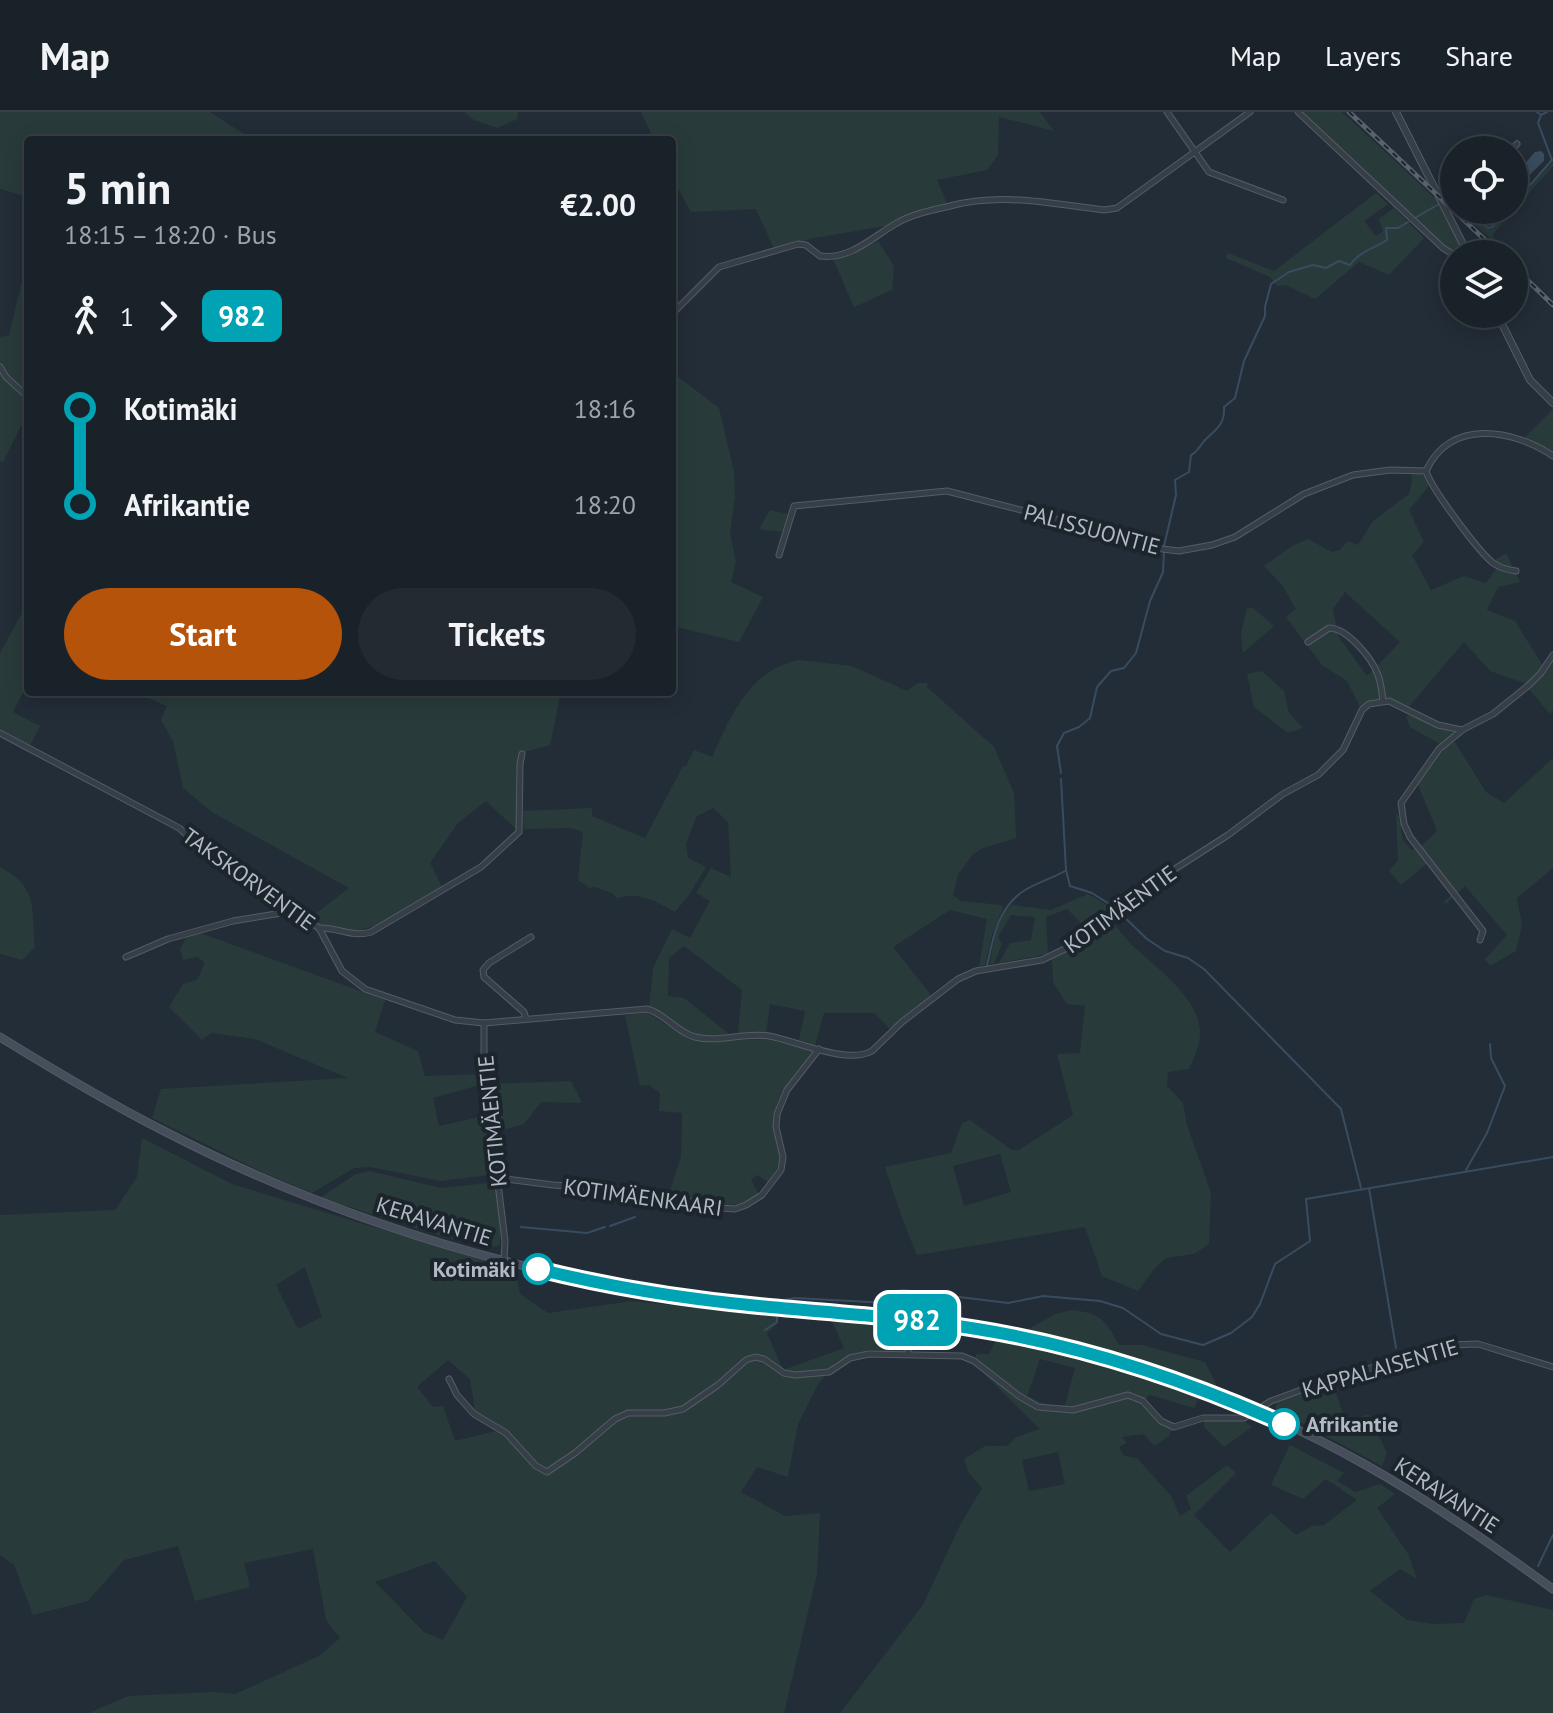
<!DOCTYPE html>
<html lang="en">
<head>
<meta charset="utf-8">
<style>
  :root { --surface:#1a2229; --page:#232a31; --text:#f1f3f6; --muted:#9fa4a8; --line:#383f46; --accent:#b45309 }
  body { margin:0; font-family:"PT Sans",sans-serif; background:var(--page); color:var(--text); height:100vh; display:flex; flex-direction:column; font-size:30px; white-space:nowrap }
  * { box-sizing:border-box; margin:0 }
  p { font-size:26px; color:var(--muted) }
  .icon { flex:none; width:44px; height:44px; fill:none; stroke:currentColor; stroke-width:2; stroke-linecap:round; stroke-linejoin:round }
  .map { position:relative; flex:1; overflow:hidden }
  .side { position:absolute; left:24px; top:24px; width:652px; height:560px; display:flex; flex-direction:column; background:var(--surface); border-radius:8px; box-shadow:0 4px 20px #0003,0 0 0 2px var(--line) }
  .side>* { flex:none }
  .badge { padding:0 16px; border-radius:12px; font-size:28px; line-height:52px }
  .buttons { position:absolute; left:1440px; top:24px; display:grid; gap:16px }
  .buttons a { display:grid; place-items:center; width:88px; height:88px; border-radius:50%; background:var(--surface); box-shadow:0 4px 20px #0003,0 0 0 2px var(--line); font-size:40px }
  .map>.badge { position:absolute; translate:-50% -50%; box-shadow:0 0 0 4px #fff }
  .legs { display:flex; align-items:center; gap:12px; height:88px; padding:0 40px; font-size:26px }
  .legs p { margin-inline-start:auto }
  .overview { display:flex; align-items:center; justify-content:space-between; height:136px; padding:0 40px }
  h1 { font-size:44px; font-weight:700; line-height:60px }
  .button { display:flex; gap:16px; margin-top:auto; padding:16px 40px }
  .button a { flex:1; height:92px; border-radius:48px; background:var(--accent); color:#fff; font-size:32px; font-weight:700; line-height:92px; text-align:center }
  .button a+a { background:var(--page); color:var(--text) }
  ul { padding:0 40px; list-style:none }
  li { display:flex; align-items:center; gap:28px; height:96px; font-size:30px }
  li i { display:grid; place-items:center; width:12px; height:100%; margin:0 10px; background:currentColor }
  li i::after { content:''; width:20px; height:20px; margin:-10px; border:6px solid; border-radius:50%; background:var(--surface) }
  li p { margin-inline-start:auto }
  li:first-child i { background:linear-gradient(#0000 50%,currentColor 0) }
  li:last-child i { background:linear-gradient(currentColor 50%,#0000 0) }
  header { display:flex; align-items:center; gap:48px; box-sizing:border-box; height:112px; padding:0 40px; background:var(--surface); border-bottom:2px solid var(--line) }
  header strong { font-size:38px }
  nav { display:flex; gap:44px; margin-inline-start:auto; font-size:28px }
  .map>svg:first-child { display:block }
  .green { fill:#283b3a; fill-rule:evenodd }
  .water { fill:#394c5f }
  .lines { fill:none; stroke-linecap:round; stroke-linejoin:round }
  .stream { stroke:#394c5f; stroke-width:2 }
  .minor-casing { stroke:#545c65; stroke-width:7 }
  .tertiary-casing { stroke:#545c65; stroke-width:8 }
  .secondary-casing { stroke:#545c65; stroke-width:9 }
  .minor { stroke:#363f48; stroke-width:5 }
  .tertiary { stroke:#363f48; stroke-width:6 }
  .secondary { stroke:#454e5a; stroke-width:7 }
  .rail-casing { stroke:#58636e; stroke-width:5 }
  .rail { stroke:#1c242c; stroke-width:2; stroke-dasharray:6; stroke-linecap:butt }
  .line-1-casing { stroke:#fff; stroke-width:18 }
  .line-1 { stroke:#00a3b4; stroke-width:12 }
  .stop-1-dot { fill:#fff; stroke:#00a3b4; stroke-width:4 }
  .labels { text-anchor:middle; stroke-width:8; stroke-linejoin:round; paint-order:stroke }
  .street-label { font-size:22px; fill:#b1b9c4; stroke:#1c242c }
  .stop-label { font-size:22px; font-weight:bold; fill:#b1b9c4; stroke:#1c242c; text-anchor:end }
</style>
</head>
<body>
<header>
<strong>Map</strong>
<nav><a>Map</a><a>Layers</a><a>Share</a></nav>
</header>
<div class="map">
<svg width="1553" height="1601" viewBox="0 0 1553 1601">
  <rect width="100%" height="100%" fill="#232d37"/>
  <!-- green -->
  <g class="green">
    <path d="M0 0H210L253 28H28V85L0 77Z"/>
    <path d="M464 0H518L517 7 497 16 474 8Z"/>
    <path d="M641 0H1040L1054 19 999 5 998 43 987 58 937 68 947 91 897 107 891 113 809 127 774 137 756 97 691 100 672 66V28H654Z"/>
    <path d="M1303 0H1342L1438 89 1461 136 1450 139Z"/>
    <path d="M1553 50V54L1493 122 1494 129 1461 102V98H1465L1466 101 1488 117 1506 98H1514V90Z"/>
    <path d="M1376 81 1388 92 1364 109 1376 124 1383 119 1379 107 1394 96 1424 126 1389 163 1359 150 1315 187 1286 173 1277 174 1270 165 1226 146 1228 141 1274 159Z"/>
    <path d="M878 129 894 154 892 178 854 195 833 147 848 144Z"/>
    <path d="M28 144V317L21 314 3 350 0 349V259L2 256 0 252V225L9 223Z"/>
    <path d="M672 260 719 296 734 360 735 385 730 421 736 450 731 470 763 485 739 530 672 514Z"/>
    <path d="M1553 297V340L1525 325Z"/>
    <path d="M1411 361 1424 363 1429 374 1409 398 1424 430 1412 443 1431 478 1464 464 1486 471 1499 453 1493 449 1506 441 1520 470 1498 475 1487 498 1515 509 1543 554 1527 572 1490 559 1464 530 1407 597C1390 588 1376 581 1361 597L1347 569 1322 553 1286 505 1296 497 1282 473 1264 454 1292 434 1308 427 1332 440 1340 438 1347 429 1358 433 1373 409 1409 382 1412 369ZM1345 480 1400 530 1367 564 1338 524 1333 497Z"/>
    <path d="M770 398 788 402 782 420 759 417Z"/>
    <path d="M28 490V571L13 600 40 614 30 633 0 617V541Z"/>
    <path d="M1247 496H1253L1274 514 1243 541 1241 521Z"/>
    <path d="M1553 546V598L1550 602 1529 577 1543 562Z"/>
    <path d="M799 548 852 554 907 579 918 571H927V575L994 635 1014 681 1016 726 981 737 973 742 958 763 953 783 961 789 1001 793 1003 796 992 823 985 853 979 854 987 807 950 798 893 835 931 883 890 917 874 901H824L815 933 799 928 805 899 770 892 766 922 738 921 742 878 684 834 669 846 668 884 684 886 729 922 697 924 649 895 653 856 672 817 690 826 710 789 696 781 711 756 731 765 728 710 713 696 697 704 686 732 688 746 706 755 689 783 675 800C654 788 640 780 616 786L614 782 595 775 590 776 578 768 583 720 571 716 524 717 523 699 592 696V704L645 726 683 654H686L694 638 712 645C731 604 749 558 799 548Z"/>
    <path d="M1262 559 1284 579 1289 601 1303 616 1288 621 1254 595 1247 562Z"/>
    <path d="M134 580H561L550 633 521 641 518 719 486 689 458 711 430 751 442 775C401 799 357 840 310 806L349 776 212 700 183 676 173 629 161 608 167 594Z"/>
    <path d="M1410 603 1454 621 1440 632 1410 615 1406 604Z"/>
    <path d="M1453 627 1486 680 1504 691 1553 646V756L1517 786 1522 813 1516 839 1490 854 1485 847 1507 823 1465 774 1446 792 1444 790 1454 780 1430 749 1401 773 1389 759 1398 748 1396 702 1399 704 1403 728 1411 738 1421 734 1437 719 1418 673 1441 639Z"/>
    <path d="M0 755C39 776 31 795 35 835L22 848 0 842Z"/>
    <path d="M1088 782 1112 796 1088 818 1067 797 1046 805 1048 842 999 851 1010 831 1031 828 1035 805 1011 803 998 825 1002 832 994 851 990 852C993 834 996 804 1012 793L1051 798Z"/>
    <path d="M1109 806C1116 814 1122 822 1129 830 1152 853 1200 885 1200 921 1200 934 1194 945 1189 957L1168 960 1167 974 1183 991 1187 1013 1211 1081 1209 1132 1194 1142 1166 1146 1155 1156 1138 1179 1102 1164 1085 1115 917 1143C904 1113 895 1085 885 1055L951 1041 962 1011 970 1008 1012 1038H1019L1073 1003 1057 942 1080 941 1085 894 1067 892 1053 870 1052 847 1080 832ZM1000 1042 1011 1080 964 1094 953 1054Z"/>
    <path d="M200 821 385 888 375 920 418 939 425 964 482 962 483 972 433 986 439 1014 488 1003 496 1062 441 1069 370 1055 354 1056 312 1081 262 1060 152 1006 161 977 348 966 255 927 211 921 202 928 169 895 183 872 197 868 205 851 197 845 183 848 180 837 187 824Z"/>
    <path d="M647 901 690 927 708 930 766 927 813 939C799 957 781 976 775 999 766 1032 795 1036 768 1070L758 1063 751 1067 759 1083C731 1100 724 1090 695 1087 686 1086 677 1086 668 1085L681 1045 682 1001 659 999 660 981 649 973 640 974 625 903Z"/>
    <path d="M571 969 582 991 541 990 524 1012 496 1020 489 972Z"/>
    <path d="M142 1026 232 1072 515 1158 520 1182 548 1201 632 1189 778 1204 777 1212 767 1221 783 1258 844 1236 831 1207 895 1210 905 1240 868 1238 835 1250 818 1272 798 1312 788 1365 757 1355 741 1380 785 1404 820 1401 817 1462 784 1601H89L128 1584 213 1580 235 1582 319 1544 340 1526 326 1508 313 1437 244 1451 250 1475 195 1489 178 1434 124 1448 88 1489 33 1503 14 1453 0 1443V1103L115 1098 137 1065ZM305 1155 322 1205 298 1217 276 1173ZM448 1248 470 1267 475 1300 504 1317 455 1329 443 1294 433 1295 417 1275ZM435 1449 467 1485 443 1528 424 1520 375 1470Z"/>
    <path d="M370 1059 441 1076 497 1070 502 1109 500 1132 497 1135 445 1125 320 1086 356 1062Z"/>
    <path d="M1072 1198C1101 1201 1106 1209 1119 1233H1142L1205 1250 1216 1272 1215 1275 1094 1235 1022 1220 1056 1202Z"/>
    <path d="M995 1230C1065 1236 1134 1261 1200 1283L1194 1296 1150 1283 1142 1289 1162 1312 1172 1318 1168 1325 1154 1334 1144 1322 1122 1325 1127 1331 1119 1335 1124 1344 1137 1346 1171 1384 1180 1404 1191 1397 1186 1384 1227 1353 1236 1361 1194 1403 1230 1440 1271 1401 1296 1423 1312 1414 1324 1413 1357 1388 1326 1367 1303 1387 1271 1373 1290 1333 1344 1361 1337 1369 1356 1380 1380 1372 1395 1382 1377 1396 1408 1442 1417 1467 1400 1457 1370 1479 1407 1508 1433 1512 1464 1511 1474 1487 1486 1483 1553 1498V1601H840L923 1493 960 1413 982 1376 968 1360 964 1347 985 1334H1007L1016 1325 1040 1317 975 1253 976 1242H989ZM1040 1247 1075 1256 1065 1293 1049 1294 1027 1284ZM1058 1340 1065 1372 1029 1379 1022 1348Z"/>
    <path d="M1332 1269 1346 1311 1368 1302 1387 1341 1382 1354 1275 1297 1278 1289Z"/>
    <path d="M1204 1308H1242L1252 1315 1224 1335 1204 1315Z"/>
  </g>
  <!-- water -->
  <path class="water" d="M1541 39 1544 42V49L1514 78V64L1535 40Z"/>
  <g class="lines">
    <!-- stream -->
    <g class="stream">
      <path d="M1537 0 1541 3 1547 0"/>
      <path d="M1453 85 1454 86"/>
      <path d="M1445 87 1447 86"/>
      <path d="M1514 91 1552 48 1538 11 1541 3"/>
      <path d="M1466 98 1471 105 1488 116 1492 115 1508 98"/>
      <path d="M1415 106 1439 92"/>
      <path d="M1164 434 1176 383 1175 368 1189 360 1191 343C1199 339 1199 334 1205 328 1216 317 1225 313 1224 295L1235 286 1244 249 1265 204V195L1271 172 1289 160 1313 153 1326 156 1339 149 1350 153C1361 138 1374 137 1387 128L1386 116H1398L1408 110"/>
      <path d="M1061 661 1057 634 1064 621 1079 615 1090 606 1097 575 1111 559 1124 556 1136 541 1150 489 1163 460 1164 440"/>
      <path d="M1061 667 1066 758 1070 774 1092 781 1114 795"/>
      <path d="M1119 800 1147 827 1165 839 1188 846 1204 857 1341 997 1361 1076"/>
      <path d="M987 854C993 825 998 795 1025 778 1038 770 1053 766 1065 759"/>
      <path d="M1466 1058 1487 1021 1505 974 1491 946 1490 932"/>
      <path d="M1369 1076 1396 1236"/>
      <path d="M610 1114 635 1105"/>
      <path d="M521 1115 587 1121 605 1115"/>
      <path d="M779 1189 795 1186 888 1191V1180L903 1178 1008 1191 1043 1184 1100 1189 1123 1196 1161 1222 1203 1233 1231 1221 1252 1205 1260 1192 1275 1152 1310 1129 1306 1087 1553 1045"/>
      <path d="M765 1218 777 1210V1203"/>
      <path d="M1538 1454 1553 1423"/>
    </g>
    <!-- minor casing -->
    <g class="minor-casing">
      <g id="minor">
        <path d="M1167 0 1209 60 1283 88"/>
        <path d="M1298 0 1443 136 1454 143"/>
        <path d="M1511 38 1517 32"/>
        <path d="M1438 80 1454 79"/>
        <path d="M672 202 719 155 798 132 806 133 820 144C851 148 872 125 897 111 912 102 933 98 950 94 1002 80 1052 92 1104 98L1117 96 1250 0"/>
        <path d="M0 255 6 265 28 285"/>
        <path d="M779 443 794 394 947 379 1052 406 1146 435 1179 439 1212 433 1235 425 1304 382 1353 363 1390 358 1426 359"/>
        <path d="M1516 459C1508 458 1500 456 1493 451 1478 439 1431 376 1426 359 1450 306 1513 317 1553 344"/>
        <path d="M1308 530 1329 516C1347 516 1372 546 1378 563 1381 571 1382 580 1383 589"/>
        <path d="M1461 619 1439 637 1401 691 1404 712 1410 725 1483 819 1480 828"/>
        <path d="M0 621 179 716 208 741 319 816 342 859 365 877 455 908 484 911"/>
        <path d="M319 816C338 815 351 826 371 820L481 755 519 720 520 652 522 642"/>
        <path d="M126 845 168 827 233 809 294 799"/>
        <path d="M526 907 524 900 484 865 483 858 489 851 531 825"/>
        <path d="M498 1066 553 1073 625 1078 668 1088 699 1090 720 1096 735 1097 746 1093 762 1083 781 1058 783 1045 776 1015 777 1002 787 978 819 937"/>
        <path d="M504 1148 505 1129 484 957V911L647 897C666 902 676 920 695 925 719 931 744 920 769 924 797 929 846 953 872 939L902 910 958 867 976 859 1042 848 1071 834 1131 785 1228 723 1283 682 1318 663 1343 638 1362 598 1369 592 1389 589 1438 613 1462 618 1493 602 1529 573 1541 561 1553 543"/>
        <path d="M900 1206 909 1242"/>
        <path d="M449 1267 457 1283 474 1302 506 1321 536 1354 547 1360 575 1341 615 1307 628 1301H664L683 1297 718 1273 746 1248 755 1245 764 1247 784 1261 795 1263 829 1260 850 1246 869 1242 962 1244 974 1249 1019 1284 1038 1295 1073 1298 1128 1283 1143 1289 1161 1309 1174 1315 1203 1306H1244L1271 1289 1323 1270 1449 1233 1478 1232 1553 1255"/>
      </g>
    </g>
    <!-- tertiary casing -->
    <g class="tertiary-casing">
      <g id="tertiary">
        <path d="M1396 0 1468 142"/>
        <path d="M1497 202 1530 268 1553 291"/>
      </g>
    </g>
    <!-- secondary casing -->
    <g class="secondary-casing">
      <path id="secondary" d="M0 925C52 957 105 989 160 1017 281 1080 412 1128 545 1159 616 1176 688 1187 760 1194 838 1201 917 1205 994 1219 1122 1243 1250 1288 1364 1352 1430 1389 1492 1433 1553 1477"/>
    </g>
    <!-- minor -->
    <use href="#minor" class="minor"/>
    <!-- tertiary -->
    <use href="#tertiary" class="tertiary"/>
    <!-- secondary -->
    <use href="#secondary" class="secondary"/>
    <!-- rail casing -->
    <g class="rail-casing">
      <g id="rail">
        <path d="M1349 0 1500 142"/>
        <path d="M1514 155 1553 193"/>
      </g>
    </g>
    <!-- rail -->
    <use href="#rail" class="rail"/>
  </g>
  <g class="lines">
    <!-- line-1 casing -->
    <g class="line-1-casing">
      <path id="line-1" d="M538 1157C610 1175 685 1187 759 1194 832 1201 905 1205 977 1217 1083 1234 1186 1268 1284 1312"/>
    </g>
    <!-- line-1 -->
    <use href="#line-1" class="line-1"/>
  </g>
  <!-- markers -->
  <g class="stop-1-dot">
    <circle cx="538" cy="1157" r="14"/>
    <circle cx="1284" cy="1312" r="14"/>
  </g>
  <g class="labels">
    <!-- street labels -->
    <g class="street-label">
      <text transform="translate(1092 417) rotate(15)" y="8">PALISSUONTIE</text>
      <text transform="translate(249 767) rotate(36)" y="8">TAKSKORVENTIE</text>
      <text transform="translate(1120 797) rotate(-36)" y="8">KOTIMÄENTIE</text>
      <text transform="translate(492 1009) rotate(-96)" y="8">KOTIMÄENTIE</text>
      <text transform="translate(643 1085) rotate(8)" y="8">KOTIMÄENKAARI</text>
      <text transform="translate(434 1109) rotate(17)" y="8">KERAVANTIE</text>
      <text transform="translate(1380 1256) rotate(-16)" y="8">KAPPALAISENTIE</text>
      <text transform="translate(1447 1383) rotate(33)" y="8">KERAVANTIE</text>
    </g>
    <!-- stop labels -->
    <g class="stop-label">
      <text x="516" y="1165">Kotimäki</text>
      <text x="1306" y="1320" text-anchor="start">Afrikantie</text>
    </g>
  </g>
</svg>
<div class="buttons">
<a><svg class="icon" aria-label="locate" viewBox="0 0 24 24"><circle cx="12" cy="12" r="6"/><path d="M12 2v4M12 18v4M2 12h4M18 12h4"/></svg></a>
<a><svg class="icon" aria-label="layers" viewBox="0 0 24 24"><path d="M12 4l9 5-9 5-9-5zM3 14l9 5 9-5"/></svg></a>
</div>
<b class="badge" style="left:917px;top:1208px;background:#00a3b4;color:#fff">982</b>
<section class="side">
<div class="overview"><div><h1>5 min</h1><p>18:15 – 18:20 · Bus</p></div><b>€2.00</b></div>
<div class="legs"><svg class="icon" aria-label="walk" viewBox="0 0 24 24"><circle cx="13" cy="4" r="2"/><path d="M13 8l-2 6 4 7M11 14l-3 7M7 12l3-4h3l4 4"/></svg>1<svg class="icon" aria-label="forward" viewBox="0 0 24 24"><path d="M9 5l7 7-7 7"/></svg><b class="badge" style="background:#00a3b4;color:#fff">982</b></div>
<ul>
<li><i style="color:#00a3b4"></i><b>Kotimäki</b><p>18:16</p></li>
<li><i style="color:#00a3b4"></i><b>Afrikantie</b><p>18:20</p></li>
</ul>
<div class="button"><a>Start</a><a>Tickets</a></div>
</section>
</div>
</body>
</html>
